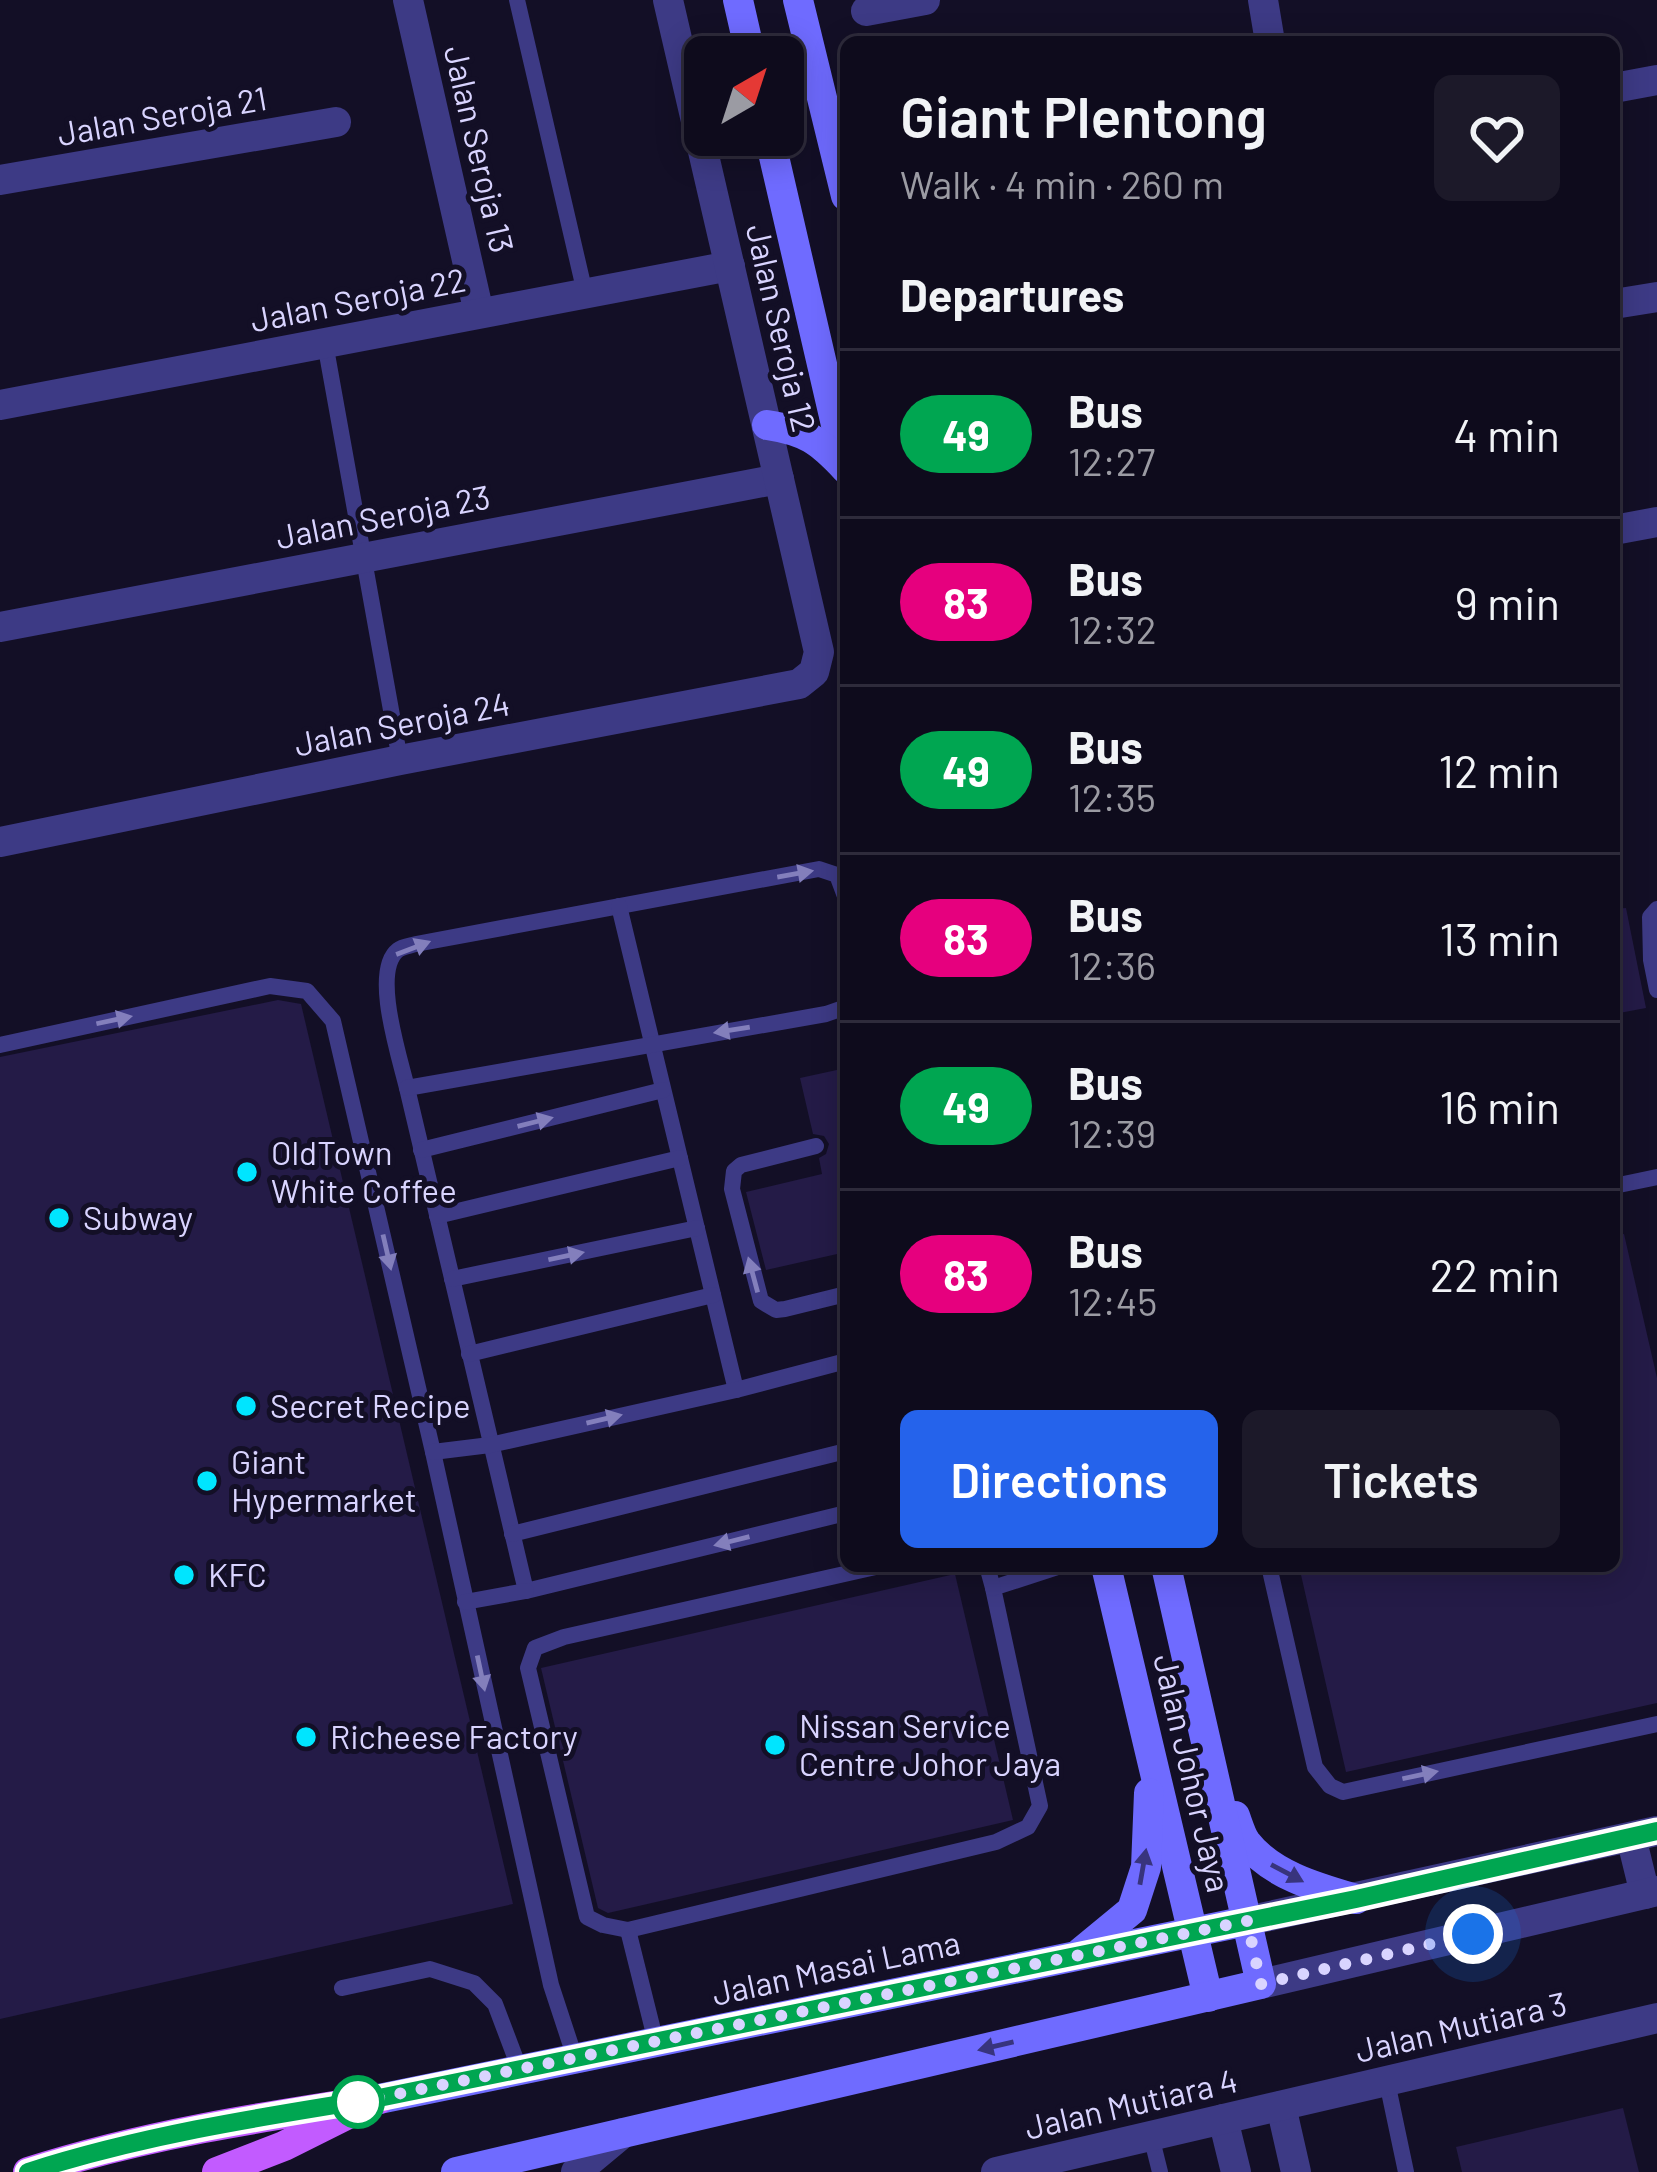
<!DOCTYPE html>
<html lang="en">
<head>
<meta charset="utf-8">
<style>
  :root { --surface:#0e0b1c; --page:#1c1929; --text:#f1f3f6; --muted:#9b9ba3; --line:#2e2b3b; --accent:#2563eb }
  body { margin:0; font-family:Barlow,sans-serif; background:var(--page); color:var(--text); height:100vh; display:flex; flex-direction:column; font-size:45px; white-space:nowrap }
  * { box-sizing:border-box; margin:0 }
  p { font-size:39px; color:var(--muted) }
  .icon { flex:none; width:66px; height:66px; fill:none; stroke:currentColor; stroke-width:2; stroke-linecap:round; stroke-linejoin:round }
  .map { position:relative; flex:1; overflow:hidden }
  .panel { position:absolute; left:840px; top:36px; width:780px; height:1536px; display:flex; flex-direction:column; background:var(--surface); border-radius:18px; box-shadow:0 6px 30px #0003,0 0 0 3px var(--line) }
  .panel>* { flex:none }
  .badge { padding:0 24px; border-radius:39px; font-size:42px; line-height:78px }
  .needle { width:78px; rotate:39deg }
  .controls { position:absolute; left:684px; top:36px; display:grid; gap:24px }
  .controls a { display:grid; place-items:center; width:120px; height:120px; border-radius:18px; background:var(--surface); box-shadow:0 6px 30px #0003,0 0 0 3px var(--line); font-size:60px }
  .you { position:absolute; width:60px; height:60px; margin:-30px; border:9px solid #fff; border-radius:50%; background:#1a73e8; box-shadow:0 0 0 18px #1a73e833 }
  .map>.badge { position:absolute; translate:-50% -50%; box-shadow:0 0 0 6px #fff }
  h2 { padding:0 60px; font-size:45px; line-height:108px }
  .round { display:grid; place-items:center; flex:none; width:126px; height:126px; border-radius:18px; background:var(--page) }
  .headline { display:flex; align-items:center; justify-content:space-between; height:204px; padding:0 60px }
  h1 { font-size:57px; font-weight:600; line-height:90px }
  .button { display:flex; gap:24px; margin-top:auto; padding:24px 60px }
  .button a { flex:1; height:138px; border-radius:18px; background:var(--accent); color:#fff; font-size:48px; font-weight:600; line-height:138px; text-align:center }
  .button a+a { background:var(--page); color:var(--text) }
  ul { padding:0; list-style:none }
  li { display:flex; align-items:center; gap:36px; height:168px; padding:0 60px; border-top:3px solid var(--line) }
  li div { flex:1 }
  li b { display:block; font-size:45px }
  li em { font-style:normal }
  li .badge { min-width:132px; font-weight:700; text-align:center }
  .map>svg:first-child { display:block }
  .building { fill:#241b47 }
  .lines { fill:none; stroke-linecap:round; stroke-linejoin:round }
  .service { stroke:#3d3a85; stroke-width:16 }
  .minor { stroke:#3d3a85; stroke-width:30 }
  .secondary { stroke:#6f6bff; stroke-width:30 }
  .primary { stroke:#c25bff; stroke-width:30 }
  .oneway { fill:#837fbc }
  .oneway2 { fill:#38347d }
  .line-casing { stroke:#fff; stroke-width:27 }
  .line { stroke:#00a651; stroke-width:18 }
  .walk { stroke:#d9d4ff; stroke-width:12; stroke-dasharray:0 21.6 }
  .poi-dot { fill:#00e5ff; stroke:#130f26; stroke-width:4.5 }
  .stop-dot { fill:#fff; stroke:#00a651; stroke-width:6 }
  .labels { text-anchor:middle; stroke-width:10; stroke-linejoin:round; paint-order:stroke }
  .street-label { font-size:33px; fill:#d9d4ff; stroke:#130f26 }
  .poi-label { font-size:33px; fill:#d9d4ff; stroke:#130f26; text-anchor:start }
</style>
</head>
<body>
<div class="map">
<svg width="1657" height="2172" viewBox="0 0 1657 2172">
  <rect width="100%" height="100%" fill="#130f26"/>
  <!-- building -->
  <g class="building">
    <path d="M1626 908 1646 1008 1614 1014V909Z"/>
    <path d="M278 1000 301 1004 513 1904 0 2019V1057Z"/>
    <path d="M846 1068V1252L766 1270 746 1192 822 1174 819 1158 826 1154 829 1144 824 1136 813 1134 800 1078Z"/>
    <path d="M1624 1234 1657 1378V1703L1346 1772 1299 1566H1614V1235Z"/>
    <path d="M955 1574 1013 1820 608 1913 598 1908 541 1668Z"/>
    <path d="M1623 2108 1639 2172H1462L1456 2147Z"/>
  </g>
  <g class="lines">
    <!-- service -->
    <g class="service">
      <path d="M517 0 585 293"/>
      <path d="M325 343 400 760"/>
      <path d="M846 899 837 875 819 869 416 944C410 946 403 946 398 950 371 971 400 1058 407 1088L526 1591 846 1513"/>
      <path d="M619 906 736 1390"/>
      <path d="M1657 909 1650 917 1651 960 1657 990"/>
      <path d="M0 1045 270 986 307 991 333 1021 433 1452 551 1985 575 2058"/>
      <path d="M407 1088 826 1014 846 1007"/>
      <path d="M816 1146 741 1165 734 1171 732 1189 761 1301 776 1310 785 1309 846 1294"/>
      <path d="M421 1150 663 1090"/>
      <path d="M1614 1186 1657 1177"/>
      <path d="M437 1216 680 1158"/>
      <path d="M452 1279 697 1228"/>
      <path d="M469 1354 713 1295"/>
      <path d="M433 1452 490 1445 736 1390 846 1361"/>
      <path d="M512 1534 846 1451"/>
      <path d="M880 1566 564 1637 535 1648 528 1668 587 1917 603 1925 628 1930 996 1842 1028 1827 1040 1806 993 1588 1061 1566"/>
      <path d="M987 1566 993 1588"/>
      <path d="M1269 1566 1315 1767 1330 1786 1343 1792 1657 1724"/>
      <path d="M465 1602 526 1591"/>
      <path d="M628 1930 656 2042"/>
      <path d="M342 1988 430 1969 474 1983 495 2004 520 2070"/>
      <path d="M1387 2082 1406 2172"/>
      <path d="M1151 2136 1160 2172"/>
    </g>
    <!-- minor -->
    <g class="minor">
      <path d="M408 0 479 313"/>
      <path d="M1263 0 1270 42"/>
      <path d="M866 11 925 0"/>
      <path d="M1614 88 1657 80"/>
      <path d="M0 180 336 122"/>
      <path d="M1614 304 1657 297"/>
      <path d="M0 405 730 266"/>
      <path d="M1614 530 1657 522"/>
      <path d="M0 627 779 479"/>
      <path d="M0 842 400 760 799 684 814 672 819 652 668 0"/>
      <path d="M1631 1837 1645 1894"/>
      <path d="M1247 1921 1657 1831"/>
      <path d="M1261 1984 1657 1891"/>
      <path d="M1281 2106 1296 2172"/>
      <path d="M1223 2119 1236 2172"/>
      <path d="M576 2172 623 2133"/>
      <path d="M996 2172 1657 2018"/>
    </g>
    <!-- secondary -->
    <g class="secondary">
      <path d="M738 0 751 57"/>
      <path d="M798 0 846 196"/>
      <path d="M769 135 846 468"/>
      <path d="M767 425C806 431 819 440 846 469"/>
      <path d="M1106 1566 1208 1997"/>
      <path d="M1235 1816C1238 1824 1241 1835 1246 1842 1271 1875 1318 1888 1356 1899"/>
      <path d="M1081 1952 1132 1910 1146 1867 1149 1793"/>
      <path d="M379 2099 1247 1921"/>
      <path d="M456 2172 1261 1984 1166 1566"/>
    </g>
    <!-- primary -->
    <g class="primary">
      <path d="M28 2172C143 2135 261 2117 379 2099"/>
      <path d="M217 2172 284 2146 352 2112"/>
    </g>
  </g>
  <!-- one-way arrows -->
  <defs><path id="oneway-solid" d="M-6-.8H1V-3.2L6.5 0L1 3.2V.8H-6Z" transform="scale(3)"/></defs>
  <g class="oneway">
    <use href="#oneway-solid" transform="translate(795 874) rotate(-10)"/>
    <use href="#oneway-solid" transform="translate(413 948) rotate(-21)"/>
    <use href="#oneway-solid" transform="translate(114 1020) rotate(-12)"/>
    <use href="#oneway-solid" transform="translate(732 1030) rotate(171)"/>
    <use href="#oneway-solid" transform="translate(535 1122) rotate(-14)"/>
    <use href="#oneway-solid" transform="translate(387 1252) rotate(77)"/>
    <use href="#oneway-solid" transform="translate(566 1256) rotate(-12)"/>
    <use href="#oneway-solid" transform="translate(753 1275) rotate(-105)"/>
    <use href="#oneway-solid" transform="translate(604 1419) rotate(-13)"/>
    <use href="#oneway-solid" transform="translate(732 1541) rotate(166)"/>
    <use href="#oneway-solid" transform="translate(481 1673) rotate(78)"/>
    <use href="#oneway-solid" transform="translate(1420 1775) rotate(-12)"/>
  </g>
  <g class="oneway2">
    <use href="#oneway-solid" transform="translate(1143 1867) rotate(-80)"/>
    <use href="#oneway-solid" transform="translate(1287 1873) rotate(28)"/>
    <use href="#oneway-solid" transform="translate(996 2046) rotate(167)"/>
  </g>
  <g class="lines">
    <!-- line casing -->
    <g class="line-casing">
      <path id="line" d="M28 2172C143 2135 260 2117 379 2098L1356 1899 1657 1831"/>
    </g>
    <!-- line -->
    <use href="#line" class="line"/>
    <!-- walk -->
    <path class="walk" d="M358 2102 1247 1921 1261 1984 1473 1934"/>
  </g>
  <!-- markers -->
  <g class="poi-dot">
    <circle cx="247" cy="1172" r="12"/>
    <circle cx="59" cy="1218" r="12"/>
    <circle cx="246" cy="1406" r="12"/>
    <circle cx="207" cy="1481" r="12"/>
    <circle cx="184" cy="1575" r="12"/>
    <circle cx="306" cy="1737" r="12"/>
    <circle cx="775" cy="1745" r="12"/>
  </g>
  <circle class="stop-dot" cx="358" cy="2102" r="24"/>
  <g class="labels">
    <!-- street labels -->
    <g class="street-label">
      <text transform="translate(162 116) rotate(-10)" y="12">Jalan Seroja 21</text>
      <text transform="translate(479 149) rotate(77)" y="12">Jalan Seroja 13</text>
      <text transform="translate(358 300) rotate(-11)" y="12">Jalan Seroja 22</text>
      <text transform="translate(781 328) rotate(77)" y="12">Jalan Seroja 12</text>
      <text transform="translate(383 517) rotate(-11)" y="12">Jalan Seroja 23</text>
      <text transform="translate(402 724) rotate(-11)" y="12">Jalan Seroja 24</text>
      <text transform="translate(1192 1773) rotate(77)" y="12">Jalan Johor Jaya</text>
      <text transform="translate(836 1968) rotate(-12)" y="12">Jalan Masai Lama</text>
      <text transform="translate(1461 2027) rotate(-13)" y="12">Jalan Mutiara 3</text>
      <text transform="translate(1131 2104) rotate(-13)" y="12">Jalan Mutiara 4</text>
    </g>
    <!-- poi labels -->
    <g class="poi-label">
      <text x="271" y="1165">OldTown<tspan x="271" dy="38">White Coffee</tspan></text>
      <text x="83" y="1230">Subway</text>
      <text x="270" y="1418">Secret Recipe</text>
      <text x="231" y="1474">Giant<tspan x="231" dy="38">Hypermarket</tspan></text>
      <text x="208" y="1587">KFC</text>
      <text x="799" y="1738">Nissan Service<tspan x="799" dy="38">Centre Johor Jaya</tspan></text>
      <text x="330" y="1749">Richeese Factory</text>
    </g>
  </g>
</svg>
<div class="controls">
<a><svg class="needle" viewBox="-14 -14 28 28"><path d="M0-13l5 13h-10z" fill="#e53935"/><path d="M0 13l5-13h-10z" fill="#9b9ba3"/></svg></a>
</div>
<div class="you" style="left:1473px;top:1934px"></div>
<section class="panel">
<div class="headline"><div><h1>Giant Plentong</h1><p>Walk · 4 min · 260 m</p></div><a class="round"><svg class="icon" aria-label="heart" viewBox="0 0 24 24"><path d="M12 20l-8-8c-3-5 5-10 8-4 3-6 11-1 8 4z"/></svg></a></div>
<h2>Departures</h2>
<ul>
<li><span class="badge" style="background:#00a651;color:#fff">49</span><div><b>Bus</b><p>12:27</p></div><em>4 min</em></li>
<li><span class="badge" style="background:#e6007e;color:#fff">83</span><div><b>Bus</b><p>12:32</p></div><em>9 min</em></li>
<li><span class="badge" style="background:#00a651;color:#fff">49</span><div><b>Bus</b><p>12:35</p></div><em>12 min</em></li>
<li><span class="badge" style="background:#e6007e;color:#fff">83</span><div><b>Bus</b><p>12:36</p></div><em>13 min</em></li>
<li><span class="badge" style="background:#00a651;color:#fff">49</span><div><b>Bus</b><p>12:39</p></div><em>16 min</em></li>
<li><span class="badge" style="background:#e6007e;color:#fff">83</span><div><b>Bus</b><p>12:45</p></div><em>22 min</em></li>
</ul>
<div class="button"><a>Directions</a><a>Tickets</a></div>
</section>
</div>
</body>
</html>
